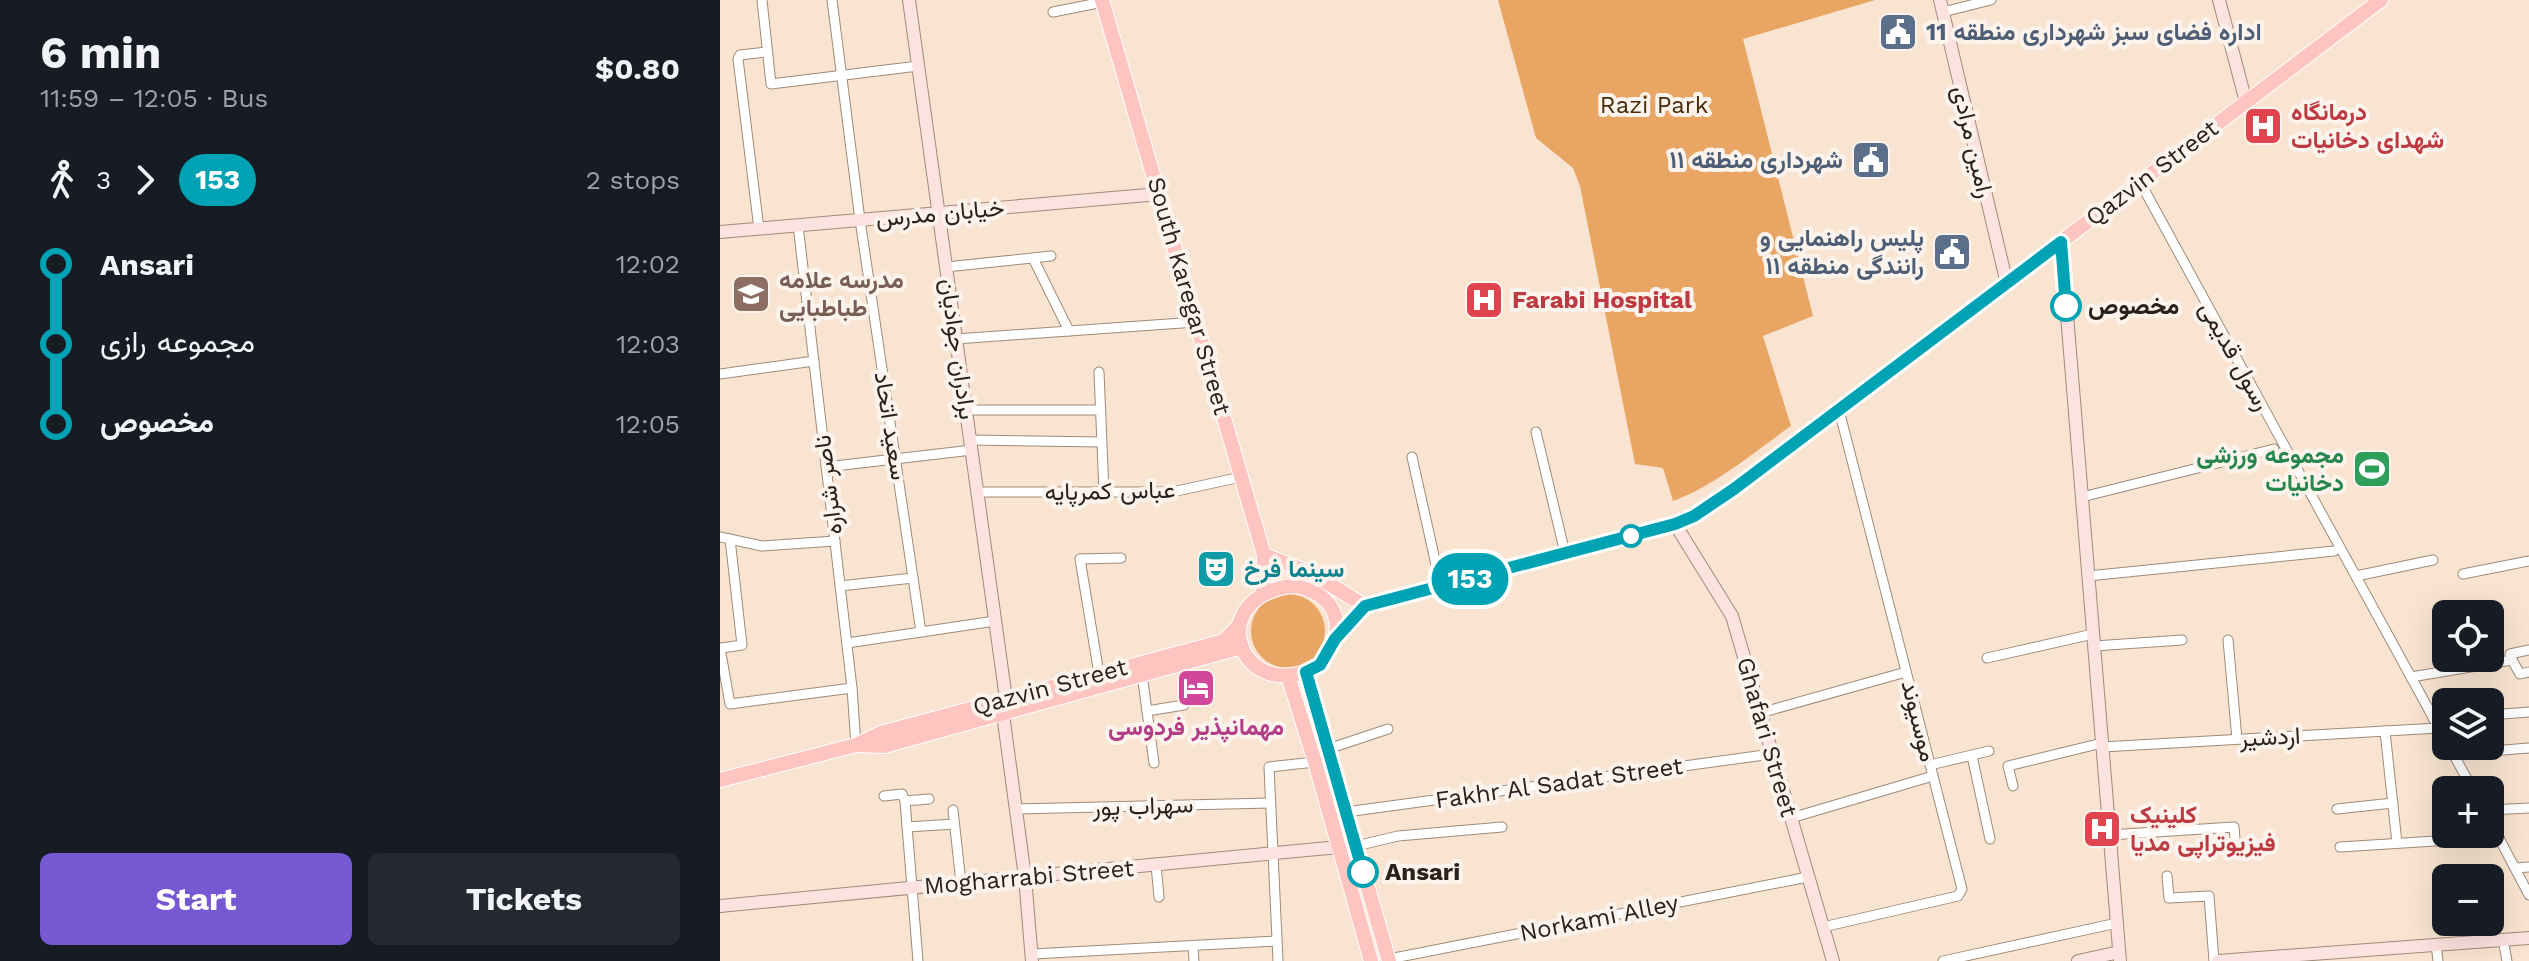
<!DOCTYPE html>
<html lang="en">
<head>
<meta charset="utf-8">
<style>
  :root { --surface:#171b24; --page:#242831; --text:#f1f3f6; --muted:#9ea1a6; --accent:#7658d2 }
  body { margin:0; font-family:"Work Sans",Vazirmatn,sans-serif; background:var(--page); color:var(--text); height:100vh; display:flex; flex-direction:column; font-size:30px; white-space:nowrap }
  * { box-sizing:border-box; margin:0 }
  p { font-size:26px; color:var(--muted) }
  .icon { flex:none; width:44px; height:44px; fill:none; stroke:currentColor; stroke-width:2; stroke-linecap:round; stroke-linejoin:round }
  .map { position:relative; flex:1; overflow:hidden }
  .drawer { display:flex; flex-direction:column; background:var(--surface); width:720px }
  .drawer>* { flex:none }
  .badge { padding:0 16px; border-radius:26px; font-size:28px; line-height:52px }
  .tools { position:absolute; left:1712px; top:600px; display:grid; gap:16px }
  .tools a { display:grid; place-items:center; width:72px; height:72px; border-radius:12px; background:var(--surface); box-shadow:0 8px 32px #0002; font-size:40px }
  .map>.badge { position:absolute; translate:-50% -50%; box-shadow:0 0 0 4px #fff }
  .legs { display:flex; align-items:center; gap:12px; height:88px; padding:0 40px; font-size:26px }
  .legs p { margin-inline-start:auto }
  .summary { display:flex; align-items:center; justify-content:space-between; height:136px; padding:0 40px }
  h1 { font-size:44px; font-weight:700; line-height:60px }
  .button { display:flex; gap:16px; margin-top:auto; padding:16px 40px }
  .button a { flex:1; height:92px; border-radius:12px; background:var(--accent); color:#fff; font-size:32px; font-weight:700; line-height:92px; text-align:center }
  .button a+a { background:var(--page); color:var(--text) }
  ul { padding:0 40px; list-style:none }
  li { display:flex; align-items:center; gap:28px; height:80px; font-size:30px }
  li i { display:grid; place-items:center; width:12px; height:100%; margin:0 10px; background:currentColor }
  li i::after { content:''; width:20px; height:20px; margin:-10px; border:6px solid; border-radius:50%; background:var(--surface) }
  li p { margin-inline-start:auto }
  li:first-child i { background:linear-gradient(#0000 50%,currentColor 0) }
  li:last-child i { background:linear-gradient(currentColor 50%,#0000 0) }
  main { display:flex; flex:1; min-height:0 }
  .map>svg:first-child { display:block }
  .green { fill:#e8a563 }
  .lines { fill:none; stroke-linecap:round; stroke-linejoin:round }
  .street-casing { stroke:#9e8b79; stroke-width:11 }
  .secondary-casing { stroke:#9e8b79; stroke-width:14 }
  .primary-casing { stroke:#fff; stroke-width:16 }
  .street { stroke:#fff; stroke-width:9 }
  .secondary { stroke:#fee2e0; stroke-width:12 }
  .primary { stroke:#fec4c0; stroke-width:14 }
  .line-1-casing { stroke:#fff; stroke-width:18 }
  .line-1 { stroke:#00a3b4; stroke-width:12 }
  .stop-1-dot { fill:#fff; stroke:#00a3b4; stroke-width:4 }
  .labels { text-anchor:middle; stroke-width:8; stroke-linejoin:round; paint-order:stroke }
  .service-label { font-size:24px; font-weight:bold; fill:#4e5e75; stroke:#fcf3ec; text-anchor:end }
  .park-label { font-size:24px; fill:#472a0b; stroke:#fcf3ec }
  .health-label { font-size:24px; font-weight:bold; fill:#be3a42; stroke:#fcf3ec; text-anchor:start }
  .street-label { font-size:24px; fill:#29211a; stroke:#fcf3ec }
  .education-label { font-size:24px; font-weight:bold; fill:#785e54; stroke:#fcf3ec; text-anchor:start }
  .stop-label { font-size:24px; font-weight:bold; fill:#29211a; stroke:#fcf3ec; text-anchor:start }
  .leisure-label { font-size:24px; font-weight:bold; fill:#27864d; stroke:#fcf3ec; text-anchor:end }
  .culture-label { font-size:24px; font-weight:bold; fill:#0d838f; stroke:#fcf3ec; text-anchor:start }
  .hotel-label { font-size:24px; font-weight:bold; fill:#b23c85; stroke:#fcf3ec }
</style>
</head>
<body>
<main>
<section class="drawer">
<div class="summary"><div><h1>6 min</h1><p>11:59 – 12:05 · Bus</p></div><b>$0.80</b></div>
<div class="legs"><svg class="icon" aria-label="walk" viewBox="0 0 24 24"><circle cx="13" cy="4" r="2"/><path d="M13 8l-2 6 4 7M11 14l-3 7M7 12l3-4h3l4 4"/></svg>3<svg class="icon" aria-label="forward" viewBox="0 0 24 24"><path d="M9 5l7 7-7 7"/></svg><b class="badge" style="background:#00a3b4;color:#fff">153</b><p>2 stops</p></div>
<ul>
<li><i style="color:#00a3b4"></i><b>Ansari</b><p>12:02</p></li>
<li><i style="color:#00a3b4"></i><span>مجموعه رازی</span><p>12:03</p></li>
<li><i style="color:#00a3b4"></i><b>مخصوص</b><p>12:05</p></li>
</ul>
<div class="button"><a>Start</a><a>Tickets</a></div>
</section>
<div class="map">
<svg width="1809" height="961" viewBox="0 0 1809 961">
  <rect width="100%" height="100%" fill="#f9e4d1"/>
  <!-- green -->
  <g class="green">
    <path d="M778 0H1155L1023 39 1093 316 1043 336 1071 426C1034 452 996 485 953 501L943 468 915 464 860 186 853 168 816 138Z"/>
    <circle cx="568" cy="631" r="37"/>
  </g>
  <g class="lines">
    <!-- street casing -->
    <g class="street-casing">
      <g id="street">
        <path d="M42 0 51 84 198 66"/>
        <path d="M112 0 140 220 201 632"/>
        <path d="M333 12 383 2"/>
        <path d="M1223 12 1271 0"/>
        <path d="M1420 182 1726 741"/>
        <path d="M78 225 132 688 136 745"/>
        <path d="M39 229 18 59 20 55 47 52"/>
        <path d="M313 258 349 331"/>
        <path d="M226 267 331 256"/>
        <path d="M236 339 476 322"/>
        <path d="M379 372 384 493"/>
        <path d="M0 374 94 361"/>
        <path d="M246 410H379"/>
        <path d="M816 432 845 553"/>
        <path d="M250 440 381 442"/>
        <path d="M692 457 721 587"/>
        <path d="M106 467 252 450"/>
        <path d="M257 492H452L521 477"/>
        <path d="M1362 497 1554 449"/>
        <path d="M0 537 42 546 115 541"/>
        <path d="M1743 574 1809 561"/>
        <path d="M1368 576 1614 551"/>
        <path d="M1636 576 1713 560"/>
        <path d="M120 586 193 578"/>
        <path d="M1508 640 1517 739"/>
        <path d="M127 643 275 621"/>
        <path d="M1374 646 1462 640"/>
        <path d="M0 648 10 704 132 688"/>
        <path d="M2 648 22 645 10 539"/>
        <path d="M1267 658 1373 634"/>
        <path d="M1792 660 1790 654 1809 650"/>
        <path d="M1792 660 1800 674 1809 672"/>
        <path d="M379 674 360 559 401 558"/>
        <path d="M422 674 434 763"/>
        <path d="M1691 677 1792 660"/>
        <path d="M427 711 464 705"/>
        <path d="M1040 713 1186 672"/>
        <path d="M1770 715 1809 712"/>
        <path d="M1713 718 1726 717"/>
        <path d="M1665 731 1677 843"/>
        <path d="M1729 746 1753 790"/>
        <path d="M1382 747 1719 728"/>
        <path d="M608 749 668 729"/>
        <path d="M1733 754 1809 748"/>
        <path d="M1252 756 1270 839"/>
        <path d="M1210 765 1269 751"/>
        <path d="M1293 786 1288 766 1382 743"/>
        <path d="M164 796 182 794 185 801"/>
        <path d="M296 809 550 803"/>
        <path d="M1617 809 1673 803"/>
        <path d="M233 810 241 883"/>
        <path d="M1770 810 1809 808"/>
        <path d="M626 812 1052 754"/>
        <path d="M1071 818 1213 776"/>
        <path d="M1770 821 1809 895"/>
        <path d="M187 827 234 824"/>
        <path d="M1389 835 1514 827 1516 851"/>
        <path d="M636 846 678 836 782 827"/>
        <path d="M1620 847 1779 837"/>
        <path d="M436 865 439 897"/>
        <path d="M1796 868 1809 867"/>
        <path d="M1447 876 1449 898 1489 896 1494 961"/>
        <path d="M1103 927 1238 896 1242 889 1119 410"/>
        <path d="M1783 939 1787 961"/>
        <path d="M1716 944 1718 961"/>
        <path d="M473 946 474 961"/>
        <path d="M312 954 557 941"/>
        <path d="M669 959 1088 877"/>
        <path d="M198 961 185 801 209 799"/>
        <path d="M558 961 549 767 595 762"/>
        <path d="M1223 961 1397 923"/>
      </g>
    </g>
    <!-- secondary casing -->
    <g class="secondary-casing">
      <g id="secondary">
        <path d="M189 0 286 699"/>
        <path d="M1220 0 1287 284"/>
        <path d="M1499 0 1526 102"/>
        <path d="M0 232 439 194"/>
        <path d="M1341 242 1400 961"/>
        <path d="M955 524 1012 616 1113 961"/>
        <path d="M283 714 305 877 312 961"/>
        <path d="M0 906 619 847"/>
        <path d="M1358 961 1399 952"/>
        <path d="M1498 961 1809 938"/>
      </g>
    </g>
    <!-- primary casing -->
    <g class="primary-casing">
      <g id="primary">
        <path d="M382 0 544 555 543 593"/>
        <path d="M544 555 591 573 645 606"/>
        <path d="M571 586C605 588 629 617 610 650 603 664 592 671 577 674 515 688 488 598 571 586Z"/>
        <path d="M615 639 645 606 955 524 974 516 1014 489 1661 0"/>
        <path d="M586 672 669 961"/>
        <path d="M568 676 595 762 651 961"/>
        <path d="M139 745 164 746 522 647"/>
        <path d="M0 780 136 745 161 733 504 641 519 625"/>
      </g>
    </g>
    <!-- street -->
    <use href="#street" class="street"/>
    <!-- secondary -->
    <use href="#secondary" class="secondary"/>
    <!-- primary -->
    <use href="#primary" class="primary"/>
  </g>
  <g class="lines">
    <!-- line-1 casing -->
    <g class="line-1-casing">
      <path id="line-1" d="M643 872 586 672 600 665 615 639 645 606 955 524 974 516 1014 489 1341 242 1346 306"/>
    </g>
    <!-- line-1 -->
    <use href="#line-1" class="line-1"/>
  </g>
  <!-- icons -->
  <defs>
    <g id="civic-square" transform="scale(2)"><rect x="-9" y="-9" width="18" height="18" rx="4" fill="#5c6f8a" stroke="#fcf3ec"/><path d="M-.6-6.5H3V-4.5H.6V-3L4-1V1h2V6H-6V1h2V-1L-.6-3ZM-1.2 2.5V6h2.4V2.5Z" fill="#fff"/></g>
    <g id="hospital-square" transform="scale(2)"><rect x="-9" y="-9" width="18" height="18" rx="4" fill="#e0444e" stroke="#fcf3ec"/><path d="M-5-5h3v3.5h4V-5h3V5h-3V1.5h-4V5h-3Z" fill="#fff"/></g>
    <g id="school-square" transform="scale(2)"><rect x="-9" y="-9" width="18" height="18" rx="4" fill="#8d6e63" stroke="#fcf3ec"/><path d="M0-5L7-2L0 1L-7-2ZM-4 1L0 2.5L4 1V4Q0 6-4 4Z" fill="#fff"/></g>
    <g id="stadium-square" transform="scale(2)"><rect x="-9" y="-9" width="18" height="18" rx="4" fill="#2e9e5b" stroke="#fcf3ec"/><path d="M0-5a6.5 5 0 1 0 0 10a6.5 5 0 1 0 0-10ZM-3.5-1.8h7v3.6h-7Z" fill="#fff"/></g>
    <g id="theatre-square" transform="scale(2)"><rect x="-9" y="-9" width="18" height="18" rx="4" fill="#0f9aa8" stroke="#fcf3ec"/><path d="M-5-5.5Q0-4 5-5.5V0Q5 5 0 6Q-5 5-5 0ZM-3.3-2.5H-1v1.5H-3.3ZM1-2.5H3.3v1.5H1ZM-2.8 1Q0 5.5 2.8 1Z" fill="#fff"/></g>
    <g id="hotel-square" transform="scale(2)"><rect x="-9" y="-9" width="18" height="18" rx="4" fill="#d1479c" stroke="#fcf3ec"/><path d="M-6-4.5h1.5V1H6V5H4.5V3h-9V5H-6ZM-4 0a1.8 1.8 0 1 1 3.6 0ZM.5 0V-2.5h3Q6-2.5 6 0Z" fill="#fff"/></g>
  </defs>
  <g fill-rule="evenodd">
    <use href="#civic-square" x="1178" y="32"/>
    <use href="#hospital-square" x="1543" y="126"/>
    <use href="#civic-square" x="1151" y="160"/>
    <use href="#civic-square" x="1232" y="252"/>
    <use href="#school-square" x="31" y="294"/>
    <use href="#hospital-square" x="764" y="300"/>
    <use href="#stadium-square" x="1652" y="469"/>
    <use href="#theatre-square" x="496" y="569"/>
    <use href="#hotel-square" x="476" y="688"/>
    <use href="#hospital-square" x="1382" y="829"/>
  </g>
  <!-- markers -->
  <g class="stop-1-dot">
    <circle cx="1346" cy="306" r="14"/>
    <circle cx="911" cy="536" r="10"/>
    <circle cx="643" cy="872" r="14"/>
  </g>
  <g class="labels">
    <!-- service labels -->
    <g class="service-label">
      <text x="1206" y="40" text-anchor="start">اداره فضای سبز شهرداری منطقه 11</text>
      <text x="1123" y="168">شهرداری منطقه ۱۱</text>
      <text x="1204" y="246">پلیس راهنمایی و<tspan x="1204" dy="28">رانندگی منطقه ۱۱</tspan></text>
    </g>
    <!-- park labels -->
    <g class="park-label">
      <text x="934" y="113">Razi Park</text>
    </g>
    <!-- health labels -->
    <g class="health-label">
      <text x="1571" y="120">درمانگاه<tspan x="1571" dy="28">شهدای دخانیات</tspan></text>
      <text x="792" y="308">Farabi Hospital</text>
      <text x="1410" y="823">کلینیک<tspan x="1410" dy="28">فیزیوتراپی مدیا</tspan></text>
    </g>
    <!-- street labels -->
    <g class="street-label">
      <text transform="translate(1253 142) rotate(77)" y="8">رامین مرادی</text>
      <text transform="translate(1432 173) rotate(-37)" y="8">Qazvin Street</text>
      <text transform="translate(220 213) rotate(-5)" y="8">خیابان مدرس</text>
      <text transform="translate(469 296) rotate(74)" y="8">South Karegar Street</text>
      <text transform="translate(238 349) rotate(82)" y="8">برادران جوادیان</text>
      <text transform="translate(1515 356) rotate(61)" y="8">رسول قدیمی</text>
      <text transform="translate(171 426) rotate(81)" y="8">سعید اتحاد</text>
      <text transform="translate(108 485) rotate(-97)" y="8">ناصر شراره</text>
      <text transform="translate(390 491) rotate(-1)" y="8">عباس کمرپایه</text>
      <text transform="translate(330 687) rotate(-15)" y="8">Qazvin Street</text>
      <text transform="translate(1199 721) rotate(76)" y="8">موسیوند</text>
      <text transform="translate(1047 737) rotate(74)" y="8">Ghafari Street</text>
      <text transform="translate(1550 737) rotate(-3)" y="8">اردشیر</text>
      <text transform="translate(839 783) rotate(-8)" y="8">Fakhr Al Sadat Street</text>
      <text transform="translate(423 806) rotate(-2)" y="8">سهراب پور</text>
      <text transform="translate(309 877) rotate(-5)" y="8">Mogharrabi Street</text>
      <text transform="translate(879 918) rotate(-11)" y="8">Norkami Alley</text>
    </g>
    <!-- education labels -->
    <g class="education-label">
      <text x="59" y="288">مدرسه علامه<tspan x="59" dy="28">طباطبایی</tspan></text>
    </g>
    <!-- stop labels -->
    <g class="stop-label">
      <text x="1368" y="314">مخصوص</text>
      <text x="665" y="880">Ansari</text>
    </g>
    <!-- leisure labels -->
    <g class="leisure-label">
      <text x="1624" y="463">مجموعه ورزشی<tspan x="1624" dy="28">دخانیات</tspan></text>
    </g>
    <!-- culture labels -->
    <g class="culture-label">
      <text x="524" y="577">سینما فرخ</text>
    </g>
    <!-- hotel labels -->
    <g class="hotel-label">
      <text x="476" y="735">مهمانپذیر فردوسی</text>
    </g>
  </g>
</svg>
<div class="tools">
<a><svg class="icon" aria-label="locate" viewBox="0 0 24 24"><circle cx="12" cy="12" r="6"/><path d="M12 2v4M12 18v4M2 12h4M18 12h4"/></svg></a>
<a><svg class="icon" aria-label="layers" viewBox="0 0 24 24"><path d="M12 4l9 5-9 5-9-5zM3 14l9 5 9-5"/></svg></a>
<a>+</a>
<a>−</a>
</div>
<b class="badge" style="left:750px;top:579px;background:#00a3b4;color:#fff">153</b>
</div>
</main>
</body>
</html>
